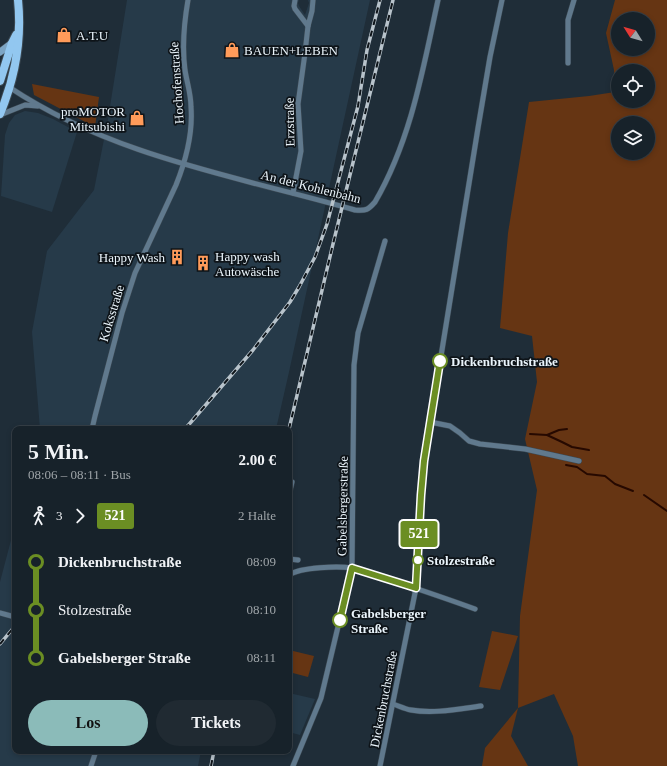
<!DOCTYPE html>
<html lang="de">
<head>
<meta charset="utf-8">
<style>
  :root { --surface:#17222a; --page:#202a32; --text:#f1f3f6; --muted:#9ea4a8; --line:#363f47; --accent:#8bbbb9 }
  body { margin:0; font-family:"Times New Roman",serif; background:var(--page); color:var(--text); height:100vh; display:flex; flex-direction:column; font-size:15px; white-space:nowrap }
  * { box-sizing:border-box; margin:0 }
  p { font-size:13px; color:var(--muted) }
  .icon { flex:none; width:22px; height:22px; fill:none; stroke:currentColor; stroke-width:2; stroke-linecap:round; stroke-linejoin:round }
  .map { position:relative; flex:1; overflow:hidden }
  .panel { position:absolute; left:12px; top:426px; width:280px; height:328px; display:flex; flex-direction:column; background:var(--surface); border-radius:8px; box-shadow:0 2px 6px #0003,0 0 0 1px var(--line) }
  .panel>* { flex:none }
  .badge { padding:0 8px; border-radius:3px; font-size:14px; line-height:26px }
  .needle { width:26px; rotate:307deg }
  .buttons { position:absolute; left:611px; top:12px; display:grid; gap:8px }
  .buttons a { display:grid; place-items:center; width:44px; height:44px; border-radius:50%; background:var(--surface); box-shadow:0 2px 6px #0003,0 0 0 1px var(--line); font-size:20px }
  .map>.badge { position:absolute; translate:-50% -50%; box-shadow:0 0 0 2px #fff }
  .legs { display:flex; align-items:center; gap:6px; height:44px; padding:0 16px; font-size:13px }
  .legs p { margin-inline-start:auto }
  .head { display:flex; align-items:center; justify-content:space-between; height:68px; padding:0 16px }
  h1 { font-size:22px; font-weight:700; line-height:30px }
  .primary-button { display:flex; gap:8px; margin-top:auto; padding:8px 16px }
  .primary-button a { flex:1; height:46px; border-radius:24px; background:var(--accent); color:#111; font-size:16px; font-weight:700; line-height:46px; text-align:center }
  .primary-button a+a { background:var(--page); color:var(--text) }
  ul { padding:0 16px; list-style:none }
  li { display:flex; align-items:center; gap:14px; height:48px; font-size:15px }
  li i { display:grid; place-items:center; width:6px; height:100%; margin:0 5px; background:currentColor }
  li i::after { content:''; width:10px; height:10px; margin:-5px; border:3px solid; border-radius:50%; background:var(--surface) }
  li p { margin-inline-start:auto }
  li:first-child i { background:linear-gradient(#0000 50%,currentColor 0) }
  li:last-child i { background:linear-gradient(currentColor 50%,#0000 0) }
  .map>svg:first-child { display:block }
  .built { fill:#263a49 }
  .green { fill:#663513; fill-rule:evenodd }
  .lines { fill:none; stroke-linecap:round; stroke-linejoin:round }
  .stream { stroke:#260900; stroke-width:2 }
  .street-casing { stroke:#3c4953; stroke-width:6 }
  .secondary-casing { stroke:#3c4953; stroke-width:8 }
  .primary-casing { stroke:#3c4953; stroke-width:10 }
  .street { stroke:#60798d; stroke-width:5 }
  .secondary { stroke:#7ca5c5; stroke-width:7 }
  .primary { stroke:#92c7f0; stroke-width:8 }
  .rail-casing { stroke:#b8c3cb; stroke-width:3.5 }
  .rail { stroke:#0e1419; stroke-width:2; stroke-dasharray:6; stroke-linecap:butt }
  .line-1-casing { stroke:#fff; stroke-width:9 }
  .line-1 { stroke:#6b8e23; stroke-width:6 }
  .stop-1-dot { fill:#fff; stroke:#6b8e23; stroke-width:2 }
  .labels { text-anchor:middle; stroke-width:3.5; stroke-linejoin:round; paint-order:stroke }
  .poi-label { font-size:13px; fill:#ebf5fc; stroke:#0e1419; text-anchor:start }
  .street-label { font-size:13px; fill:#ebf5fc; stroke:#0e1419 }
  .stop-label { font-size:13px; font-weight:bold; fill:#ebf5fc; stroke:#0e1419; text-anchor:start }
</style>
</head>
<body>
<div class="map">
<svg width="667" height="766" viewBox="0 0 667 766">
  <rect width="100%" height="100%" fill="#1f2d38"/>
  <!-- built -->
  <g class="built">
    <path d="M127 0H299L298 3 299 6 305 15 309 3 308 0H370L289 372 276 429H40L32 332 47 251 94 190 108 119Z"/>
    <path d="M25 111 38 113 53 119 77 132 52 212 1 196 5 135 9 123 15 115Z"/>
    <path d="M15 525V751H201L198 766H0V582Z"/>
    <path d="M289 693 315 699 300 735 289 732Z"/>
  </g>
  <!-- green -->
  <g class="green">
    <path d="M615 0H667V766H578L573 736 554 694 518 708 511 736 528 766H482L485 748 518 708 520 616 537 490 525 439 537 382 532 336 500 328 508 233 529 102 589 96 615 92 614 70 606 33ZM618 19H648V49H618ZM618 71H648V101H618ZM618 123H648V153H618Z"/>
    <path d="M32 84 99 97 95 127 36 96 34 95Z"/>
    <path d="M492 631 518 636 500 690 479 687Z"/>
    <path d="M289 650 314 656 308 677 289 672Z"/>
  </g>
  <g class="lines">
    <!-- stream -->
    <g class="stream">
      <path d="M530 434 547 435 562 442 572 447 589 450"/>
      <path d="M547 435 559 430 567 429"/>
      <path d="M566 465 577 467 587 474 605 476 615 484 633 491"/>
      <path d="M644 495 667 511"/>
    </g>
    <!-- street casing -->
    <g class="street-casing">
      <g id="street">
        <path d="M295 0 294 6 295 9 308 26"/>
        <path d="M568 63V20L574 0"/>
        <path d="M9 87C114 157 236 176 355 210 366 211 368 210 375 202 411 140 423 69 438 0"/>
        <path d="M0 115 25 105 38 106"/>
        <path d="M293 193 301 151 298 104 305 53 308 26 312 11 313 0"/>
        <path d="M430 422 450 426 460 433 469 441 480 444 525 449 579 461"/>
        <path d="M92 429 95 416 122 313 135 273 176 185C186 160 193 133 191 107 191 94 187 83 185 70 182 47 184 23 188 0"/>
        <path d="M289 495 292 482"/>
        <path d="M289 559 298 560"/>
        <path d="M289 575C301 567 338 566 352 568 363 570 374 575 385 578 415 588 445 598 475 609"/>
        <path d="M0 613 15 617"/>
        <path d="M393 704C399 706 405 709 411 710 434 714 458 709 481 706"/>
        <path d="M91 766 96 751"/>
        <path d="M293 766 321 698 352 568 354 365 358 333 385 241"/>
        <path d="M380 766 416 588 421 495 424 461 478 128 490 57 502 0"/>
      </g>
    </g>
    <!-- secondary casing -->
    <g class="secondary-casing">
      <path id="secondary" d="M0 52 12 43"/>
    </g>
    <!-- primary casing -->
    <g class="primary-casing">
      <g id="primary">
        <path d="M0 81 12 43 16 35"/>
        <path d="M0 114C15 78 22 39 18 0"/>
      </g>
    </g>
    <!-- street -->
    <use href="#street" class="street"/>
    <!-- secondary -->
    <use href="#secondary" class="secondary"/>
    <!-- primary -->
    <use href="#primary" class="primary"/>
    <!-- rail casing -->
    <g class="rail-casing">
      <g id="rail">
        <path d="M185 429 253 350 290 302 299 287 315 257 327 224 358 106 367 50 380 0"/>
        <path d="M289 429 333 244 393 0"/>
        <path d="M0 644 15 626"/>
        <path d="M211 766 214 751"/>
      </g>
    </g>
    <!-- rail -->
    <use href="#rail" class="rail"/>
  </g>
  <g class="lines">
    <!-- line-1 casing -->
    <g class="line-1-casing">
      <path id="line-1" d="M340 620 352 568 416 588 421 495 424 461 440 361"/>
    </g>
    <!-- line-1 -->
    <use href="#line-1" class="line-1"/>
  </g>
  <!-- icons -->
  <defs>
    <g id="shop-bare" transform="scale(1.2)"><path d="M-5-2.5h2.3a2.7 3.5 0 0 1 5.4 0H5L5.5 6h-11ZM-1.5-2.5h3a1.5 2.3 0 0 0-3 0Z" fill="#ff9b5a" stroke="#0e1419" stroke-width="2.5" paint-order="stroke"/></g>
    <g id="building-bare" transform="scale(1.2)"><path d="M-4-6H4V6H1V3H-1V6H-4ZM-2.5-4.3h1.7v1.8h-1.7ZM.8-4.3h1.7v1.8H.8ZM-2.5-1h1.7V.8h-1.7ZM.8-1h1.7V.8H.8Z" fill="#ff9b5a" stroke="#0e1419" stroke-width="2.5" paint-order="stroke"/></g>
  </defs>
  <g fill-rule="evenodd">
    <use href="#shop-bare" x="64" y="35"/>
    <use href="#shop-bare" x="232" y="50"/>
    <use href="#shop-bare" x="137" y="118"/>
    <use href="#building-bare" x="177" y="257"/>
    <use href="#building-bare" x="203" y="263"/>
  </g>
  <!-- markers -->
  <g class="stop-1-dot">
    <circle cx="440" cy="361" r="7"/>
    <circle cx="418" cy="560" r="5"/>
    <circle cx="340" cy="620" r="7"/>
  </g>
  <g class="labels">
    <!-- poi labels -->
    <g class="poi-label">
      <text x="76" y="40">A.T.U</text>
      <text x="244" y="55">BAUEN+LEBEN</text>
      <text x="125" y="116" text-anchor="end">proMOTOR<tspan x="125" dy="15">Mitsubishi</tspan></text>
      <text x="215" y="261">Happy wash<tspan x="215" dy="15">Autowäsche</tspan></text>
      <text x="165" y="262" text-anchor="end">Happy Wash</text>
    </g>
    <!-- street labels -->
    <g class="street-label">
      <text transform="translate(176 83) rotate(-94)" y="5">Hochofenstraße</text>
      <text transform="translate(289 122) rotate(-91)" y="5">Erzstraße</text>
      <text transform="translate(311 186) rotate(14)" y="5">An der Kohlenbahn</text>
      <text transform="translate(111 313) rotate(-73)" y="5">Koksstraße</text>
      <text transform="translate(342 506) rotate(-89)" y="5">Gabelsbergerstraße</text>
      <text transform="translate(383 699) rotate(-79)" y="5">Dickenbruchstraße</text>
    </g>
    <!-- stop labels -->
    <g class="stop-label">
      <text x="451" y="366">Dickenbruchstraße</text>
      <text x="427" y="565">Stolzestraße</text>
      <text x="351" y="618">Gabelsberger<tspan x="351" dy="15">Straße</tspan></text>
    </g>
  </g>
</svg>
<div class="buttons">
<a><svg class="needle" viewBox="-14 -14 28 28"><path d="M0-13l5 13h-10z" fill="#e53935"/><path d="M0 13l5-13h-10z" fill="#9ea4a8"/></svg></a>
<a><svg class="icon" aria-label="locate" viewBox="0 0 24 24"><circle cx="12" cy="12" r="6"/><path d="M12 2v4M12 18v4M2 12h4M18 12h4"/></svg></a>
<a><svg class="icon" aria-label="layers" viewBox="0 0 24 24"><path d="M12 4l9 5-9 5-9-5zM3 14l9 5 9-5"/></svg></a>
</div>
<b class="badge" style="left:419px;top:534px;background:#6b8e23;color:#fff">521</b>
<section class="panel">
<div class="head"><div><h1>5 Min.</h1><p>08:06 – 08:11 · Bus</p></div><b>2.00 €</b></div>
<div class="legs"><svg class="icon" aria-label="walk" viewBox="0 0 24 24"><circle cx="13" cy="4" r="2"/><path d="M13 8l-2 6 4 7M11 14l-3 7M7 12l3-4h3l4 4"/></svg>3<svg class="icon" aria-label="forward" viewBox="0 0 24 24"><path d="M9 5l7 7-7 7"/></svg><b class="badge" style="background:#6b8e23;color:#fff">521</b><p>2 Halte</p></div>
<ul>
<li><i style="color:#6b8e23"></i><b>Dickenbruchstraße</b><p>08:09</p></li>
<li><i style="color:#6b8e23"></i><span>Stolzestraße</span><p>08:10</p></li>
<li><i style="color:#6b8e23"></i><b>Gabelsberger Straße</b><p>08:11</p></li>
</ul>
<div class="primary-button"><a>Los</a><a>Tickets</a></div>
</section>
</div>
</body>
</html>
